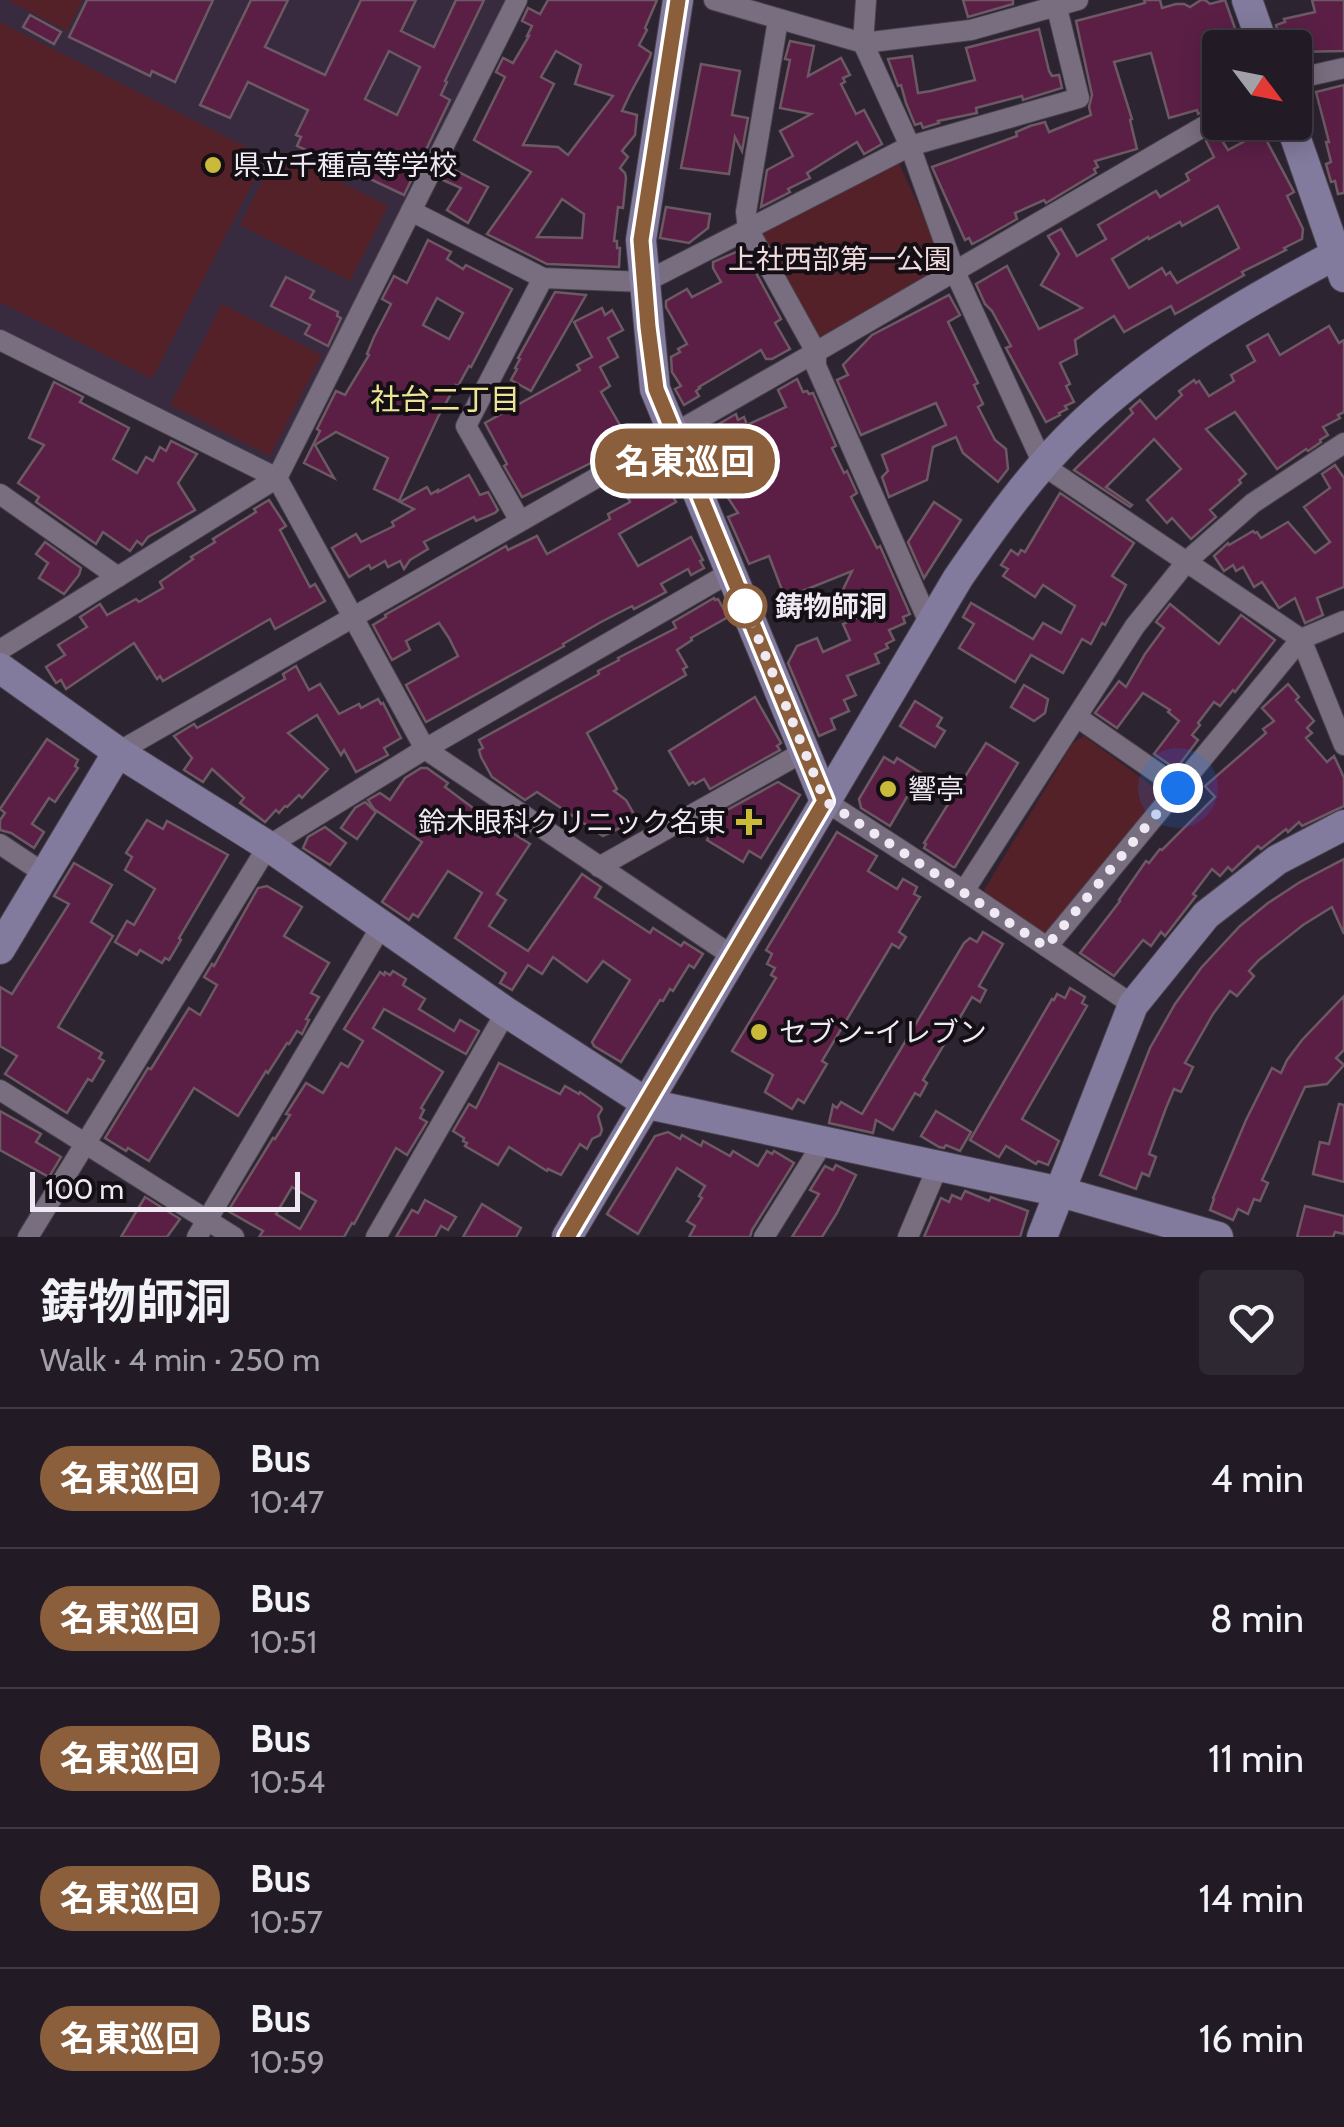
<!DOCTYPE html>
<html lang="en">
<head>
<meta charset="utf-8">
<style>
  :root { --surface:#221b26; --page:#2e2832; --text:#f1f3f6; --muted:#a2a1a7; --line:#3f3943 }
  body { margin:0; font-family:Cabin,"Noto Sans JP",sans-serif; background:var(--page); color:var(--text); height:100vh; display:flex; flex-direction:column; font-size:38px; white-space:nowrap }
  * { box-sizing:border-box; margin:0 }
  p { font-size:32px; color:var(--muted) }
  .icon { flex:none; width:55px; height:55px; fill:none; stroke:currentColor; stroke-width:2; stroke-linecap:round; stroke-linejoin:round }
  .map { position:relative; height:1237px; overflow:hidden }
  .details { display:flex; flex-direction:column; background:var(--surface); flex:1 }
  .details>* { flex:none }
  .badge { padding:0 20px; border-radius:32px; font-size:35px; line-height:65px }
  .needle { width:65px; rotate:122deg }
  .buttons { position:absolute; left:1202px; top:30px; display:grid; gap:20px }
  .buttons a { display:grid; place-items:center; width:110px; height:110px; border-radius:10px; background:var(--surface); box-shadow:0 5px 25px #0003,0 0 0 2px var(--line); font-size:50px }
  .scale { position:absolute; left:30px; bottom:25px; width:270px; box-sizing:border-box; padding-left:10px; border:5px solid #efe9f3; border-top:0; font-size:28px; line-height:35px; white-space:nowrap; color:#efe9f3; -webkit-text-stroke:8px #130f15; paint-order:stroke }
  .you { position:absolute; width:50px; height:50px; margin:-25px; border:8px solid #fff; border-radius:50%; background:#1a73e8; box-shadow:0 0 0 15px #1a73e833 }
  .map>.badge { position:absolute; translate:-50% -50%; box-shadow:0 0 0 5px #fff }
  .round { display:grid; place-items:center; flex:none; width:105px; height:105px; border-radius:10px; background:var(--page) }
  .head { display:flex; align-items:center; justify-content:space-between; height:170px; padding:0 40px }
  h1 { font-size:48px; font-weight:700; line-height:75px }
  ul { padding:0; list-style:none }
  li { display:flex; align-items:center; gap:30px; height:140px; padding:0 40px; border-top:2px solid var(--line) }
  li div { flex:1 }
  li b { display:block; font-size:38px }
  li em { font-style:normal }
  li .badge { min-width:110px; font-weight:700; text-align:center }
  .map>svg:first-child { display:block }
  .built { fill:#382b3f }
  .green { fill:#552128 }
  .building { fill:#5b1f46; stroke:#6c5964; stroke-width:2.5; fill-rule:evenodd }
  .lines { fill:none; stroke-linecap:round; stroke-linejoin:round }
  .street-casing { stroke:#49424e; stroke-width:22 }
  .secondary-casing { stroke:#49424e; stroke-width:32 }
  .street { stroke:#796e7f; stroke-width:20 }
  .secondary { stroke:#837b9d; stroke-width:30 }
  .line-casing { stroke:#fff; stroke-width:22 }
  .line { stroke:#8b5e3c; stroke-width:15 }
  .walk { stroke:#efe9f3; stroke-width:10; stroke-dasharray:0 18 }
  .poi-dot { fill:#c9ba3a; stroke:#130f15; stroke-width:4 }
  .stop-dot { fill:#fff; stroke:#8b5e3c; stroke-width:5 }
  .labels { text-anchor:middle; stroke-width:8; stroke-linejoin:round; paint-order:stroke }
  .poi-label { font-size:28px; fill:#efe9f3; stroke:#130f15; text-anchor:start }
  .park-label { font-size:28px; fill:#f1dadb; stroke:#130f15 }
  .stop-label { font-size:28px; font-weight:bold; fill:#efe9f3; stroke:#130f15; text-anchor:start }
  .neighbourhood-label { font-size:30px; fill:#ede495; stroke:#130f15 }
</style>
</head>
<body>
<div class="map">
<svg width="1344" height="1237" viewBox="0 0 1344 1237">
  <rect width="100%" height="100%" fill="#2d2432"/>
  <!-- built -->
  <path class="built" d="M0 0H507L280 461 269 466 0 330Z"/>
  <!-- green -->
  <g class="green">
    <path d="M7 0H83L67 31Z"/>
    <path d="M0 22 266 157 152 379 0 302Z"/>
    <path d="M278 150 388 206 350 281 240 225Z"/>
    <path d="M898 161 947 267 814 342 760 240 764 231Z"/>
    <path d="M222 304 322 355 270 456 170 405Z"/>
    <path d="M1084 736 1155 788 1157 802 1044 938 987 899 984 890 1073 743Z"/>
  </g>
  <!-- building -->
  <g class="building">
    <path d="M87 0H213L175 82 152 71 150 76 69 37Z"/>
    <path d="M251 0H288L265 47 325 75 361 0H416L401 31 434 47 456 0H484L445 81 447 82 441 95 450 100 404 195 349 169 346 175 321 163 323 158 297 146 301 137 296 135 308 110 248 82 230 118 200 105ZM389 51 420 67 397 115 365 99Z"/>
    <path d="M548 0H657L645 28 647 30 639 45 651 53 650 57 630 94 622 111 637 115 635 135 622 151 628 157 620 168 625 173 626 178 623 208 618 207 614 241H617V248H620L619 267 547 264 487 234 531 172 474 140 505 77 496 72 503 58 513 63 529 36H527L532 26 522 21 528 8 540 14ZM556 51 581 65 575 84 613 96 568 155 558 147 523 145 554 84 541 77ZM562 199 584 214 582 238 537 237Z"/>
    <path d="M963 0H1013V4L968 17Z"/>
    <path d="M1144 0H1160L1162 8 1176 4H1184L1190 7 1201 0H1205L1210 4 1225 0 1242 48H1220V103L1198 114 1197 110 1169 118 1151 53 1114 62 1132 119 1130 120 1137 149 1095 161 1098 167 1094 169 1096 173 1046 203 1044 200 1015 213 1017 219 982 239 972 244 969 238 965 240 932 167 1017 136 1016 132 1030 126 1045 122 1049 132 1091 115 1089 107 1092 95 1076 21 1145 3Z"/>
    <path d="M1312 0H1344V51L1295 52V48H1282L1276 25 1285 22 1284 19 1315 12Z"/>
    <path d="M30 15 61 32 54 44 23 27Z"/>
    <path d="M1039 29 1049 71 1052 76 1059 75 1062 88 1023 100 1022 96 976 108 977 113 938 121 939 123 923 128 921 123 915 125 906 103 901 85 898 86 888 59 912 56 918 93 931 91 975 80 966 48Z"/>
    <path d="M790 41 814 46 808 76 841 58 850 75 843 78 845 82 841 84 856 114 864 110 882 144 864 154 857 142 807 173 810 178 788 189 790 192 761 207 767 170 793 156 780 131 811 114 780 108 790 60 785 59Z"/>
    <path d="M701 64 740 71 732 115 748 118 742 151 735 137 729 174 681 168Z"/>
    <path d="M1344 85V193L1338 194 1335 181 1331 182 1326 164 1331 162 1326 142H1329L1316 92Z"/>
    <path d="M1262 132 1294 192 1287 196 1303 229 1302 239 1284 248 1286 250 1242 272 1244 275 1175 314 1171 306 1124 332 1114 316 1075 340 1077 354 1060 363 1070 384 1066 386 1074 402 1065 406 1067 409 1059 413 1060 415 1046 422 1006 348 1011 346 992 311 985 304 976 284 1007 266 1039 329 1082 308 1041 285 1059 254 1048 236 1061 229 1077 256 1106 239 1098 225 1156 191 1160 197 1189 180 1186 174 1214 157 1206 141 1218 134 1228 150ZM1218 206 1239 248 1177 283 1170 272 1166 275 1162 268 1129 288 1112 259 1148 237 1149 239 1180 222 1182 226Z"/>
    <path d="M449 167 488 187 468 223 447 210 461 188 443 180Z"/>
    <path d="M666 207 710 214 708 228 689 243 660 238Z"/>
    <path d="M428 240 451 252 447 259 463 269 466 265 512 289 471 367 469 366 458 386 456 385 438 417 399 501 374 489 388 458 336 432 315 445 334 478 304 463 320 431 317 429 336 391 345 395 369 355 367 354 374 337 391 304 382 299 394 276 407 283ZM437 298 463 313 449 339 423 325Z"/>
    <path d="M743 249 781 319 775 323 790 349 772 359H766L761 350 699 387 700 388 696 391 699 396 684 405 675 389 681 386 672 372 671 357 680 352 678 349 687 344 666 307V301L687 289 692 297 721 282 713 268V262Z"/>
    <path d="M286 277 314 291 310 298 338 312 337 316 341 318 328 346 305 334 310 325 271 306Z"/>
    <path d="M555 292 586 295 531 391 511 380 517 369 515 368 520 359 518 358Z"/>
    <path d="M949 295 960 315 948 322 978 383 974 385 983 404 978 407 995 440 1006 449 1008 469 998 482 963 453 956 437 933 447 927 480 889 497 882 477 888 471 882 455 946 425 936 403 861 435 837 380 848 375 843 365 872 335Z"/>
    <path d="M602 308 605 315 612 310 623 330 608 338 618 357 600 367 610 386 601 392 621 427 610 433 618 446 614 449 615 451 522 497 504 466 507 464 485 423 580 370 577 365 592 357 574 322Z"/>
    <path d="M1329 326 1339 343 1344 340V412L1338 415 1340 418 1323 427 1328 435 1320 440 1321 442 1308 451 1306 449 1277 469 1235 412 1206 429 1246 474 1239 480 1241 483 1210 510 1216 517 1191 539 1172 518 1167 523 1147 500 1181 469 1154 439 1106 487 1132 505 1130 507 1074 470 1133 413 1130 409 1140 400 1156 419 1182 395 1179 391 1194 380 1196 383 1199 381 1209 396 1234 381 1231 375 1255 361 1247 346 1268 334 1280 355Z"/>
    <path d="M797 379 803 392 807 391 809 394 813 393 836 446 832 448 844 473 847 471 857 493 851 497 877 548 880 546 910 614 903 617 905 623 889 630 894 640 886 644 888 648 875 654 879 663 847 676 856 695 844 700 849 711 831 719 835 729 819 736 788 663 797 646 817 638 823 652 850 640 843 624 858 617 835 606 852 571 785 598 769 556 749 564 728 517 738 513 717 481 697 442 720 431 717 425 736 414 738 420 744 417 747 425 786 407 778 390Z"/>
    <path d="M54 382 83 397 80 402 129 428 113 459 137 473 146 457 153 461 160 447 166 451 171 441 197 454 178 483 195 510 148 537 142 545 137 541 130 551 103 532 96 544 36 502 39 497 18 483 44 445 29 438Z"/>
    <path d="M654 461 676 502 619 534 638 566 691 537 703 560 700 561 704 568 691 575 688 569 661 584 666 592 634 609 632 606 601 622 563 644 564 646 426 722 406 685 458 656 449 638 439 623 406 641 410 650 392 660 373 625 386 617 385 615 506 546 508 550 537 536 547 554 610 519 608 514 630 502 619 481Z"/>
    <path d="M1335 465 1344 478V587L1317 598 1323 615 1305 623 1295 598 1279 608 1262 582 1254 587 1243 567 1236 571 1233 565 1224 571 1214 556 1228 543 1229 545 1253 531 1255 533 1257 532 1261 538 1288 522 1315 553 1330 542 1304 507 1330 488 1322 474Z"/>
    <path d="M469 475 480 495 488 492 498 510 495 513 476 521 474 517 424 542 428 549 410 560 404 569 400 561 388 567 385 561 371 569 369 565 349 577 332 548 356 534 361 542 394 526 392 522 414 509 400 502 427 487 431 494 438 490V492Z"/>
    <path d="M1060 493 1134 543 1112 576 1126 585 1105 625 1102 623 1091 644 1082 639 1063 673 1031 655 1015 682 959 648 974 624 963 617 971 603 1033 639 1043 623 1061 633 1075 606 1043 585 1035 597 1003 576 1008 569 1001 565 1011 550 1018 555 1021 550 1025 552Z"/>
    <path d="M269 500 286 526 280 530 310 587 315 584 325 601 275 629 270 619 163 681 160 676 157 679 134 643 66 689 61 680 56 683 46 667 65 655 58 645 87 627 80 617 100 604 107 615 136 599 139 602 163 588 160 582 193 559 191 557 215 542 213 539 256 512 254 509Z"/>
    <path d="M934 502 961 520 924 578 908 542Z"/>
    <path d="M45 542 81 568 79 575 64 594 39 578 48 563 36 554Z"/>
    <path d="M714 598 715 600 718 599 728 617 691 638 692 640 677 650 687 667 683 669 686 675 587 733 617 789 614 791 626 800 635 816 625 822 626 825 603 836 537 792 525 800 492 777 481 757 479 750 483 748 479 740 599 674 598 671 619 660 618 658 676 628 673 622Z"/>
    <path d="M1170 604 1219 644 1241 615 1275 640 1235 692 1233 690 1220 706 1214 702 1198 723 1200 725 1192 735 1198 740 1176 769 1154 754 1179 721 1168 712 1170 710 1143 693 1117 728 1095 713 1119 681 1126 687 1145 654 1164 628 1156 622Z"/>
    <path d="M296 666 309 690 320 684 339 714 359 704 361 708 378 699 381 704 383 703 401 738 384 748 388 755 356 772 344 750 341 755 317 715 288 733 328 769 302 798 299 795 287 807 285 806 279 813 276 810 265 822 240 803 244 798 212 769 203 782 184 770 192 758 174 736 194 724 197 728 258 694 285 679 283 674Z"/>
    <path d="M1288 684 1299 697 1296 700 1314 721 1307 728 1312 733 1306 738 1327 762 1334 756 1341 771 1344 778V806L1302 826 1299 822 1288 832 1286 829 1261 849 1258 846 1232 871 1228 867 1220 876 1212 869 1193 894 1196 896 1165 936 1161 932 1151 946 1143 940 1114 976 1080 953 1120 901 1119 900 1146 861 1149 863 1160 849 1162 850 1215 797 1205 786 1266 733 1263 729 1274 721 1262 708Z"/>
    <path d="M1024 685 1048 699 1045 713 1034 721 1011 707Z"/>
    <path d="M755 697 781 743 777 746 780 750 710 789 704 779 695 784 693 782 689 785 669 751Z"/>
    <path d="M915 701 942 718 937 726 945 731 935 747 900 726Z"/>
    <path d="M47 739 78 760 75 766 78 768 55 802 49 798 32 824 44 832 34 848 11 833 0 830V820L5 813 0 809Z"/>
    <path d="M986 743 1018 763 955 867H953L924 848 926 844 924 843Z"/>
    <path d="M884 757 894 763 897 758 921 773 890 826 861 808 859 799Z"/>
    <path d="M421 768H427L448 783 445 787 473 808 530 844 497 894 506 900 489 926 528 951 582 874 601 887 595 897 650 933 653 928 681 946 684 942 703 954 694 968 689 965 673 991 670 989 663 1001 660 1000 621 1062 594 1046 592 1042 630 980 603 961 587 982 553 957 542 974 528 965 512 990 500 983 506 973 455 938 482 893 448 871 418 917 413 914 409 920 382 902 422 842 374 809 368 800 380 793 390 800 405 778Z"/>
    <path d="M778 782 800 795 761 858 749 851 743 862 707 840 720 814Z"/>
    <path d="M365 802 376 812 357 839 341 828 355 808Z"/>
    <path d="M147 820 163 829 167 821 228 855 179 938 181 940 169 960 165 958 162 963 140 950 137 955 115 942 127 921 134 925 155 889 125 870 132 857 126 853Z"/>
    <path d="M325 827 346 843 330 865 303 848 308 837Z"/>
    <path d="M837 832 877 856 868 871 897 889 903 879 917 887 914 894 920 897 899 932 906 937 899 948 892 944 822 1061 827 1064 804 1103 798 1099 792 1109 765 1092 773 1075 732 1051 776 978 771 975 775 968 767 964 772 954 766 950Z"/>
    <path d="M1344 859V934L1332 907 1303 925 1259 960 1249 971 1254 976 1237 996 1230 991 1213 1014 1185 1063 1193 1067 1181 1092 1174 1089 1166 1108 1149 1154 1156 1157 1149 1176 1142 1173 1136 1189 1100 1175 1150 1048 1175 1004 1201 968 1240 926 1268 903 1300 882Z"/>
    <path d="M74 863 112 885 91 922 113 936 58 1027 102 1053 99 1058 104 1061 92 1081 88 1079 67 1113 5 1074 17 1056 0 1046V987L12 994 69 904 54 896Z"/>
    <path d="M267 886 302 907 284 936 329 963 311 993 319 997 306 1019 309 1020 302 1034 297 1031 289 1044 287 1043 268 1073 266 1071 238 1116 194 1088 149 1161 128 1148 126 1151 105 1138 148 1068 151 1069 189 1008 200 1015 217 985 204 977 212 964 214 966 258 888Z"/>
    <path d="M983 932 1003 944 979 986 986 990 980 1002 972 997 923 1080 927 1083 920 1096 915 1093 893 1130 876 1120 873 1133 829 1123 833 1105 837 1108 841 1102 862 1114 964 943 970 938 977 942Z"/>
    <path d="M393 971 406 979 403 985 425 999 419 1009 454 1031 460 1020 479 1031 466 1054 384 1009 373 1028 443 1072 421 1108 424 1110 420 1118 427 1122 407 1155 396 1148 354 1224 352 1223 344 1237H259L263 1231 228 1211 273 1138 275 1139 290 1115 286 1114 306 1083 323 1093 341 1063 348 1067 363 1041 344 1029 380 972 384 975 385 972 390 975ZM292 1187 316 1201 300 1229 276 1214Z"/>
    <path d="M1070 988 1085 997 1082 1003 1087 1006 1022 1119 1059 1141 1048 1165 1038 1161 1036 1164 1006 1146 999 1157 970 1140 1052 999 1054 1000 1057 994 1065 998Z"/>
    <path d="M1344 996V1050L1336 1058 1344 1065 1327 1084 1305 1087 1262 1180 1268 1183 1260 1201 1254 1199 1248 1214 1238 1209 1233 1220 1210 1210 1214 1199 1213 1198 1246 1120 1272 1068 1281 1073 1287 1060 1302 1040Z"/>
    <path d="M499 1063 560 1094 565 1086 579 1094 580 1092 601 1107 602 1109 598 1116 602 1130 600 1135 592 1139 587 1149 580 1144 561 1175 548 1169 547 1171 509 1147 498 1165 465 1146 467 1143 463 1141 464 1138 453 1131 469 1104 476 1108Z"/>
    <path d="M1339 1104 1344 1105V1182L1313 1174 1320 1142 1329 1144Z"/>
    <path d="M0 1111 41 1134 36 1142 61 1157 49 1177 0 1150Z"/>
    <path d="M936 1111 971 1132 960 1151 946 1145 944 1148 939 1147 921 1136Z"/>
    <path d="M668 1132 680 1139 682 1135 701 1146 703 1141 730 1156 733 1151 758 1166 767 1151 772 1154 774 1151 794 1163 752 1230 750 1237H689L695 1226 687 1221 702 1198 699 1196 705 1186 677 1168 638 1234 607 1214 655 1136Z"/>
    <path d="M836 1165 856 1175 837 1213 822 1237H792L819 1194 810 1190 825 1166 833 1170Z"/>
    <path d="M965 1191 989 1201 991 1197 1028 1211 1020 1237H924L941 1198 949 1202 952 1195 961 1199Z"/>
    <path d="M145 1197 180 1219 167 1237H121Z"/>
    <path d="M425 1200 456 1217 448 1230 441 1226 435 1237H396L412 1210 418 1213Z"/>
    <path d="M482 1204 521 1228 516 1237H463Z"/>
    <path d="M1305 1206 1344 1216V1234L1335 1232 1333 1237H1297Z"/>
  </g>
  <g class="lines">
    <!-- street casing -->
    <g class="street-casing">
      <g id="street">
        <path d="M714 0 863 43 971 30 1078 0"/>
        <path d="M866 0 863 43 910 146 955 272 1044 466 1301 639 1344 745"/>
        <path d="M778 20 746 212 748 229 816 352V366L930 625"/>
        <path d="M1295 79 1344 68"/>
        <path d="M411 211 543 278 645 282 910 146 1079 98 1055 0"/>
        <path d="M0 340 277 478 517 0"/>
        <path d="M0 494 118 577"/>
        <path d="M520 521 466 426 543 278"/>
        <path d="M0 650 277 478 425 749 734 957"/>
        <path d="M1077 717 1178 787"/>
        <path d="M118 752 816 352 1220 117"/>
        <path d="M825 801 964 891 1133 1005"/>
        <path d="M0 844 45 874"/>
        <path d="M599 867 805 751"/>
        <path d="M964 891 1135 626 1188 560 1253 503 1344 443"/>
        <path d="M1047 947 1301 639 1344 621"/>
        <path d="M0 1090 234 1237"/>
        <path d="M28 1237 268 846 425 749 731 572"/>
        <path d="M197 1237 382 925"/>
        <path d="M376 1237 506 1012"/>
        <path d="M764 1237 824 1141"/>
        <path d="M908 1237 938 1166"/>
      </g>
    </g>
    <!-- secondary casing -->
    <g class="secondary-casing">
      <g id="secondary">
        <path d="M678 0 641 240 655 389 825 801"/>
        <path d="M1247 0 1264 48"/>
        <path d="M1290 122 1344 277"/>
        <path d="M0 668 118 752 268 846 506 1012 648 1104 1061 1192 1218 1237"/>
        <path d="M0 949 118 752"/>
        <path d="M567 1237 958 578C995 524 1034 469 1082 424 1156 354 1246 302 1335 255L1344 252"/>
        <path d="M1042 1237 1133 1005 1206 915 1277 860 1344 825"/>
      </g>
    </g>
    <!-- street -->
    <use href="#street" class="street"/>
    <!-- secondary -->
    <use href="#secondary" class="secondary"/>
  </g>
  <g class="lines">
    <!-- line casing -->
    <g class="line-casing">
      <path id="line" d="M567 1237 825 801 656 389 648 327 641 240 678 0"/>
    </g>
    <!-- line -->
    <use href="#line" class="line"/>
    <!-- walk -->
    <path class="walk" d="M745 606 825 801 1046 947 1178 788"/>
  </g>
  <!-- markers -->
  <g class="poi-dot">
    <circle cx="213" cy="165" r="10"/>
    <circle cx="888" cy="789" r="10"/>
    <path d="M744 807h10v10h10v10h-10v10h-10v-10h-10v-10h10z"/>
    <circle cx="759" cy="1032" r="10"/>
  </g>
  <circle class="stop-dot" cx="745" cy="606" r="20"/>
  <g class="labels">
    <!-- poi labels -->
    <g class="poi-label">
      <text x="233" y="175">県立千種高等学校</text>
      <text x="908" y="799">響亭</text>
      <text x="726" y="832" text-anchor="end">鈴木眼科クリニック名東</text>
      <text x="779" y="1042">セブン-イレブン</text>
    </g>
    <!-- park labels -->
    <g class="park-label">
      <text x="840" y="269">上社西部第一公園</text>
    </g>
    <!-- stop labels -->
    <g class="stop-label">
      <text x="775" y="616">鋳物師洞</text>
    </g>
    <!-- neighbourhood labels -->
    <g class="neighbourhood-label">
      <text x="445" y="410">社台二丁目</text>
    </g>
  </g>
</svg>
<div class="buttons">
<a><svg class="needle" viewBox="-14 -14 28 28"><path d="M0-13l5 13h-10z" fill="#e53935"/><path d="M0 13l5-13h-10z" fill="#a2a1a7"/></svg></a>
</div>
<div class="scale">100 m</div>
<div class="you" style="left:1178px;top:788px"></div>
<b class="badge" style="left:685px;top:461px;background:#8b5e3c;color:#fff">名東巡回</b>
</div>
<section class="details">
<div class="head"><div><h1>鋳物師洞</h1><p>Walk · 4 min · 250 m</p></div><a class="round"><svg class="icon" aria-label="heart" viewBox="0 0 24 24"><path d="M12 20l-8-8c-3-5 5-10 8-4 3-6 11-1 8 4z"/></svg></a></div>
<ul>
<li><span class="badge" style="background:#8b5e3c;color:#fff">名東巡回</span><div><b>Bus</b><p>10:47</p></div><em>4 min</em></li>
<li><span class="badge" style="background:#8b5e3c;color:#fff">名東巡回</span><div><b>Bus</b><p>10:51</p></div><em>8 min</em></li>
<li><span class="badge" style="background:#8b5e3c;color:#fff">名東巡回</span><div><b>Bus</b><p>10:54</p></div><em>11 min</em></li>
<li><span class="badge" style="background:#8b5e3c;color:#fff">名東巡回</span><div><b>Bus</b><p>10:57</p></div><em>14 min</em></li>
<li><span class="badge" style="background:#8b5e3c;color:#fff">名東巡回</span><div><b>Bus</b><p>10:59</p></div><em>16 min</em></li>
</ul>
</section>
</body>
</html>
